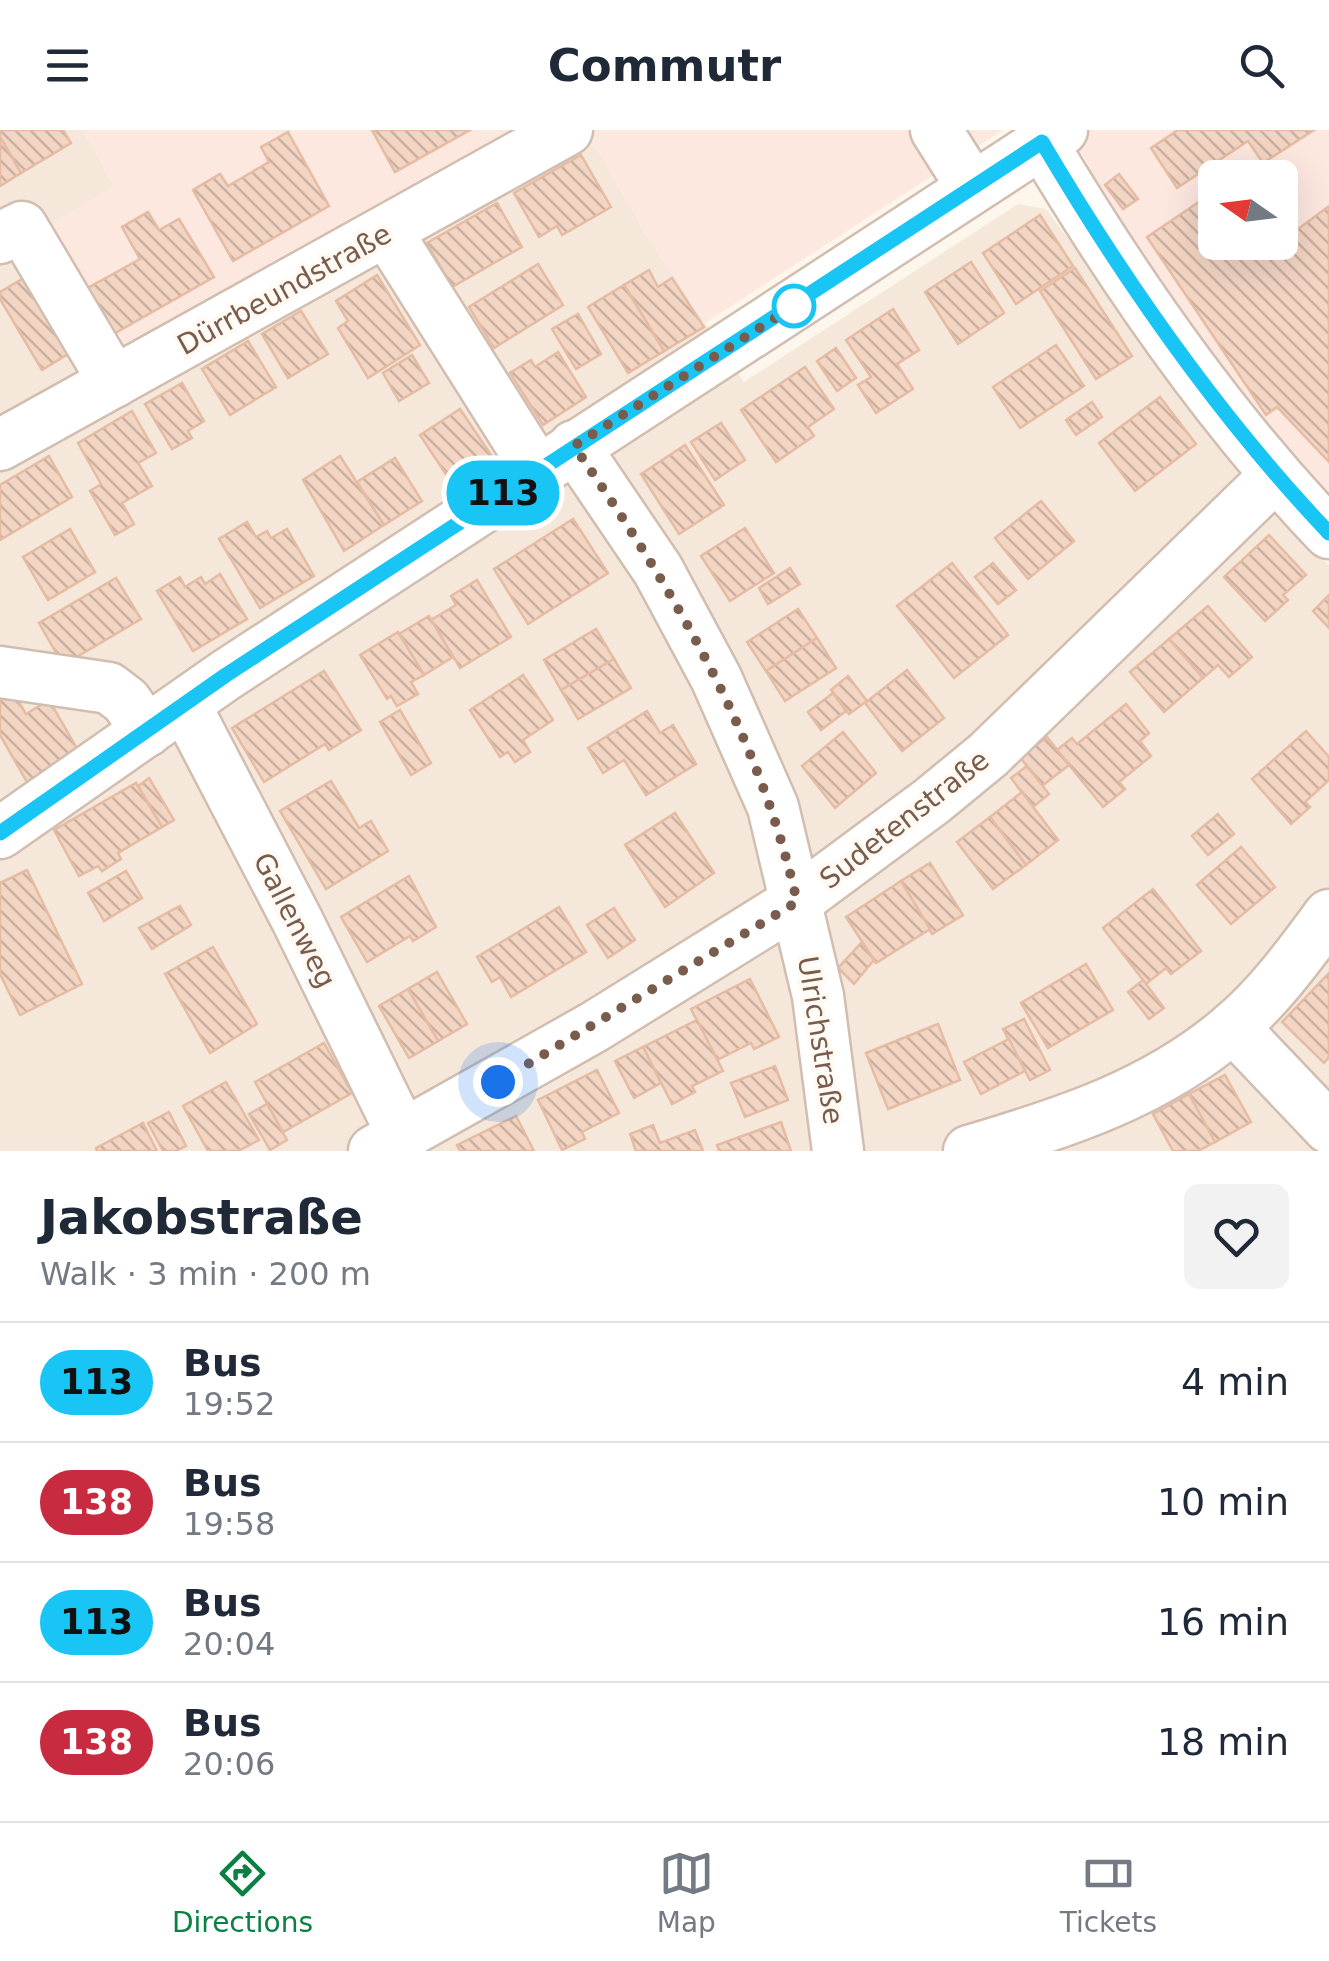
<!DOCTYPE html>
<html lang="en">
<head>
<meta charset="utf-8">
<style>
  :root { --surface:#fff; --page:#f2f2f3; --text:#1f2937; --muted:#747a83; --line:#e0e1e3; --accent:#0b8043 }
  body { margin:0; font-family:"DejaVu Sans",sans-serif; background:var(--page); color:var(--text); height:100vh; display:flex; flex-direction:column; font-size:38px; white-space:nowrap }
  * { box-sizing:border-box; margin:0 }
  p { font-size:32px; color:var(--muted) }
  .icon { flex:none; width:55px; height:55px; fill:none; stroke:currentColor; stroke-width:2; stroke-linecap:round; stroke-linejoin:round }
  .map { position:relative; height:1021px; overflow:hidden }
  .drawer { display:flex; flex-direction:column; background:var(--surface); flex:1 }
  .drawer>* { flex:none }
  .badge { padding:0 20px; border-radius:32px; font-size:35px; line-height:65px }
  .needle { width:65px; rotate:284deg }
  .buttons { position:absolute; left:1198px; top:30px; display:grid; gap:20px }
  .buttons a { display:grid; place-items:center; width:100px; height:100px; border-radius:15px; background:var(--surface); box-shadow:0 10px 40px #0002; font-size:50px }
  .you { position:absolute; width:50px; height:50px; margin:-25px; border:8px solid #fff; border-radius:50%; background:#1a73e8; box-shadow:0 0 0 15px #1a73e833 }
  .map>.badge { position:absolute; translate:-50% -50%; box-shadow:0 0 0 5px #fff }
  .round { display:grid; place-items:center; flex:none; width:105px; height:105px; border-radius:15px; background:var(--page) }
  .head { display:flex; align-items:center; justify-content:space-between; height:170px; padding:0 40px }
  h1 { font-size:48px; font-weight:600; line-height:75px }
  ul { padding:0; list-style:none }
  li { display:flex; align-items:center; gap:30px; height:120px; padding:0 40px; border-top:2px solid var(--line) }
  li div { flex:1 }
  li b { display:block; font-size:38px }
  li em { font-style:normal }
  li .badge { min-width:110px; font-weight:700; text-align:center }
  header { display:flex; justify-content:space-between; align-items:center; height:130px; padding:0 40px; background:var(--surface); font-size:45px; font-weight:600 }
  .dock { display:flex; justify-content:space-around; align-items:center; height:140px; border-top:2px solid var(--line); background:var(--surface); font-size:28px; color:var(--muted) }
  .dock a { display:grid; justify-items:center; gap:5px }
  .dock .active { color:var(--accent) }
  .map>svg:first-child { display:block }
  .residential { fill:#f5e8da }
  .commercial { fill:#fde8e0; fill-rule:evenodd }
  .building { fill:url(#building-back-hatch); stroke:#e6bba3; stroke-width:2.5 }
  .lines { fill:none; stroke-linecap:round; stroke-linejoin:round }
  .minor-casing { stroke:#d1beb0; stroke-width:55 }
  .minor { stroke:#fff; stroke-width:50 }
  .line-casing { stroke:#fff; stroke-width:22 }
  .line { stroke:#18c5f4; stroke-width:15 }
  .walk { stroke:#7a5c4d; stroke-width:10; stroke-dasharray:0 18 }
  .stop-dot { fill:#fff; stroke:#18c5f4; stroke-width:5 }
  .labels { text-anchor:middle; stroke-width:8; stroke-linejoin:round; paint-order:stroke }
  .street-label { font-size:28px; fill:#7a5c4d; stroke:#fffaf3 }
</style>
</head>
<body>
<header><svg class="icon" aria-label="menu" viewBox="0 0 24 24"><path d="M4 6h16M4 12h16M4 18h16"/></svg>Commutr<svg class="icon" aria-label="search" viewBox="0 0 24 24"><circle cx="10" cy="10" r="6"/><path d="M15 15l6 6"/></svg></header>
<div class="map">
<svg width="1329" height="1021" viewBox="0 0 1329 1021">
  <defs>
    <pattern id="building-back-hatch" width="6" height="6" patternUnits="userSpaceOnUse" patternTransform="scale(2.5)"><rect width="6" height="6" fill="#f3d5c3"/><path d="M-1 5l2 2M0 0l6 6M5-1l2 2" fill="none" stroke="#cab0a1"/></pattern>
  </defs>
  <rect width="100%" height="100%" fill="#fdf6ec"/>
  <!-- residential -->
  <path class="residential" d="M0 0H83L114 56 579 0 600 24 645 103 744 252 1018 74 1046 79 1163 236 1291 394 1329 435V1021H0Z"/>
  <!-- commercial -->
  <g class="commercial">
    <path d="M83 0H522L113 231 42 99 114 56Z"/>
    <path d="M579 0H1003L705 193 645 103 600 24Z"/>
    <path d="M1066 0H1329V370L1228 248 1089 63 1086 40 1088 34ZM1215 48H1280V112H1215Z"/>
  </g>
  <!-- building -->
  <g class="building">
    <path d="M0 0H63L71 13 21 43 0 7Z"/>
    <path d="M372 0H470L395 42Z"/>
    <path d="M1178 0H1314L1263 33 1248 11 1177 58 1151 18Z"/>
    <path d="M288 2 329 76 233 131 193 60 220 44 228 56 269 32 261 17Z"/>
    <path d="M0 7 21 43 0 56Z"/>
    <path d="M581 25 611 77 562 105 557 96 539 107 514 63Z"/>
    <path d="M1119 44 1138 69 1123 79 1105 55Z"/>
    <path d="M1215 61V112H1280V89L1290 105 1329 76V332L1277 277 1266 285 1147 107Z"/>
    <path d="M497 73 522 117 452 157 427 113Z"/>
    <path d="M148 82 159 100 179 89 214 147 101 211 75 165 140 129 122 97Z"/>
    <path d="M1040 85 1073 136 1016 174 983 123Z"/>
    <path d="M971 132 1004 183 958 214 925 162Z"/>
    <path d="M538 134 563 175 494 218 469 177Z"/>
    <path d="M1075 138 1132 226 1096 249 1040 161Z"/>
    <path d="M649 140 658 157 672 148 704 197 664 221 624 155Z"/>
    <path d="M36 141 81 216 42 240 0 169V162Z"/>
    <path d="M377 145 420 215 368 248 338 198 348 191 336 171Z"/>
    <path d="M624 155 664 221 628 243 588 177Z"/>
    <path d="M893 179 919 220 897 234 913 259 876 283 858 255 871 247 846 210Z"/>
    <path d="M301 181 328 224 288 248 262 204Z"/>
    <path d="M578 184 601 224 576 239 552 199Z"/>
    <path d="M248 211 276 257 230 285 202 239Z"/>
    <path d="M1056 215 1084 256 1020 298 993 257Z"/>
    <path d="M836 218 856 248 837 261 817 231Z"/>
    <path d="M558 222 586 267 543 295 510 243 531 230 535 237Z"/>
    <path d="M412 225 429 253 399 271 383 243Z"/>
    <path d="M805 237 834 279 808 297 814 306 776 332 741 280Z"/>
    <path d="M182 253 204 291 188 301 192 308 172 319 145 274Z"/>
    <path d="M1160 267 1196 314 1135 361 1099 313Z"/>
    <path d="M1092 272 1102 287 1076 305 1066 290Z"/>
    <path d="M460 279 491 325 451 352 420 305Z"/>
    <path d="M132 281 156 323 138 333 152 356 122 373 134 394 115 405 90 361 101 354 78 313Z"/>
    <path d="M721 293 745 330 715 350 691 312Z"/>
    <path d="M685 315 724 375 679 404 641 344Z"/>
    <path d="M49 326 72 367 0 410V355Z"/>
    <path d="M340 326 384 395 344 421 303 350Z"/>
    <path d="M395 328 422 371 384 395 357 352Z"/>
    <path d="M1041 371 1074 411 1028 449 995 408Z"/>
    <path d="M573 389 608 443 528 494 494 439Z"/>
    <path d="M247 392 256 407 267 401 271 408 287 399 314 446 260 478 219 409Z"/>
    <path d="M745 398 774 443 730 471 701 426Z"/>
    <path d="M70 399 95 442 48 470 23 427Z"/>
    <path d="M1269 405 1306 445 1283 465 1288 470 1265 491 1224 447Z"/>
    <path d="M952 433 1008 505 954 548 897 476Z"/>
    <path d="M993 433 1016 460 998 474 975 447Z"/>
    <path d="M790 438 800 454 768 474 759 458Z"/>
    <path d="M220 444 247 489 193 521 157 461 180 447 185 457 201 447 205 454Z"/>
    <path d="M116 448 141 489 63 535 39 493Z"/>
    <path d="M477 450 511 507 460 538 431 490 456 475 451 466Z"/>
    <path d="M1329 465V498L1313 481Z"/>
    <path d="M1208 476 1252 527 1229 547 1218 535 1203 548 1169 509Z"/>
    <path d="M798 479 817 508 766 541 747 512Z"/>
    <path d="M429 486 453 527 424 545 399 504Z"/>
    <path d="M596 499 614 529 561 560 544 530Z"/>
    <path d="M398 502 424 545 411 552 418 564 397 576 391 566 387 569 360 525Z"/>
    <path d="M817 508 836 538 785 571 766 541Z"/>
    <path d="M1169 509 1203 548 1164 582 1130 542Z"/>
    <path d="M614 529 631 558 578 589 561 560Z"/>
    <path d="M907 540 944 588 902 621 865 573Z"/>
    <path d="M324 541 361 600 329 620 325 614 264 652 232 598Z"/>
    <path d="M523 545 553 590 523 610 530 622 515 632 508 622 500 627 470 580Z"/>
    <path d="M848 546 867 571 849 584 831 560Z"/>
    <path d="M13 562 26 584 49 570 79 622 27 652 0 605V570Z"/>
    <path d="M833 563 846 581 821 600 808 582Z"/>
    <path d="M1126 574 1149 603 1140 611 1151 626 1119 652 1125 659 1103 677 1057 620 1072 608 1077 614Z"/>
    <path d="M400 580 431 633 411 645 380 592Z"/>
    <path d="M647 581 660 603 673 595 696 634 646 665 624 630 603 643 588 618Z"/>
    <path d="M1306 601 1329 627V650L1305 672 1310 677 1291 694 1252 649Z"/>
    <path d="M843 602 876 643 835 678 802 636Z"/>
    <path d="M1047 607 1069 635 1042 656 1020 627Z"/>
    <path d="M1027 636 1049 664 1033 677 1011 648Z"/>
    <path d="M149 648 174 690 162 697 138 656Z"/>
    <path d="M331 651 359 698 371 691 388 721 326 759 280 681Z"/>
    <path d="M136 653 162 697 118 723 121 729 102 741 98 736 79 746 54 700Z"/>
    <path d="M1022 662 1058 710 1026 735 990 687Z"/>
    <path d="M675 683 714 743 665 777 625 715Z"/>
    <path d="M1218 684 1234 704 1208 725 1192 706Z"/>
    <path d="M990 687 1026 735 993 759 957 712Z"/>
    <path d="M1241 717 1275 757 1231 794 1197 755Z"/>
    <path d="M930 733 963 785 932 804 901 751Z"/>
    <path d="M27 740 82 854 20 885 0 844V753Z"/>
    <path d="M126 741 142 768 104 791 88 763Z"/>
    <path d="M409 746 436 797 413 811 410 806 367 832 341 787Z"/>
    <path d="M901 751 930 799 876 833 846 787Z"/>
    <path d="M1153 759 1201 821 1171 844 1166 838 1146 854 1103 798Z"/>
    <path d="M180 776 191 795 152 819 139 798Z"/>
    <path d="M559 777 586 822 511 867 500 847 492 852 477 827Z"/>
    <path d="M614 778 635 810 608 828 587 795Z"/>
    <path d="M862 812 874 830 854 854 838 838Z"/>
    <path d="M213 817 257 894 210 923 165 844Z"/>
    <path d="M1086 834 1113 880 1048 918 1021 873Z"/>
    <path d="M437 842 467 894 438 911 408 859Z"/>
    <path d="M1329 843V927L1324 933 1282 892Z"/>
    <path d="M750 849 779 907 754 919 751 913 717 930 691 879Z"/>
    <path d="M1143 850 1164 878 1149 889 1128 862Z"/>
    <path d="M408 859 438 911 409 928 379 876Z"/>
    <path d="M1024 889 1050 940 1030 950 1003 899Z"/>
    <path d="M697 890 723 941 692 956 695 962 672 974 643 917Z"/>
    <path d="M938 894 960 950 888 979 866 923Z"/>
    <path d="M1009 909 1025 941 981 964 964 932Z"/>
    <path d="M324 913 352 963 283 1002 255 952Z"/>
    <path d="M643 917 661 953 634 968 615 931Z"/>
    <path d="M775 936 788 970 745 987 731 953Z"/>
    <path d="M597 940 619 983 582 1002 585 1009 562 1020 538 970Z"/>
    <path d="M1225 945 1251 992 1215 1012 1189 964Z"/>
    <path d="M226 952 259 1010 238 1021H208L183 976Z"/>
    <path d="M1189 964 1215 1012 1198 1021H1173L1153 984Z"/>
    <path d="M267 974 287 1010 270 1020 249 984Z"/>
    <path d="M169 982 186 1016 176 1021H163L148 993Z"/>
    <path d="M516 986 534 1021H460L457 1015Z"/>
    <path d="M781 992 791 1021H719L717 1015Z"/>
    <path d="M143 993 157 1021H97L96 1018Z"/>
    <path d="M653 995 660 1013 695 1000 703 1021H636L630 1004Z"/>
  </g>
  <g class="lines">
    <!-- minor casing -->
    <g class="minor-casing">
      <g id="minor">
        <path d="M936 0 972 57"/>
        <path d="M1042 13C1124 151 1218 287 1329 403"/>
        <path d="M387 102 537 340"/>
        <path d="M0 108 22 97 114 252"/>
        <path d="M0 315 567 0"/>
        <path d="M574 316 658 440 716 548 773 677 818 866 838 1021"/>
        <path d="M0 542 109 558 126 571 147 601"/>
        <path d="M185 575 297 790 403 1006"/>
        <path d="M0 703 226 545 1062 0"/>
        <path d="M1233 897 1329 998"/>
        <path d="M374 1021 594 897 797 771 932 671 988 625 1275 346"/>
        <path d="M969 1021C1064 993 1157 963 1233 897 1270 866 1300 824 1329 785"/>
      </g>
    </g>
    <!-- minor -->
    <use href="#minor" class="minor"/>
  </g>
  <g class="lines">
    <!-- line casing -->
    <g class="line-casing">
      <path id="line" d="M0 703 226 545 1042 12C1124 151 1218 286 1329 403"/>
    </g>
    <!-- line -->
    <use href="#line" class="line"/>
    <!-- walk -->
    <path class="walk" d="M498 952 797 772C760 604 671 456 574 316L794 176"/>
  </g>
  <!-- markers -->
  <circle class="stop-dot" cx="794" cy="176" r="20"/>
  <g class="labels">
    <!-- street labels -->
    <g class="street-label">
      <text transform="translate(284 159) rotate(-29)" y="10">Dürrbeundstraße</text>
      <text transform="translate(904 689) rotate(-38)" y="10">Sudetenstraße</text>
      <text transform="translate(295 790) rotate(63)" y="10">Gallenweg</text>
      <text transform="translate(821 910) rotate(81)" y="10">Ulrichstraße</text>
    </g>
  </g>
</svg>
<div class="buttons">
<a><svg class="needle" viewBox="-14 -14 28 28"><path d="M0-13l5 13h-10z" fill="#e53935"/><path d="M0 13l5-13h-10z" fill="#747a83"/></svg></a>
</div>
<div class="you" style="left:498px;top:952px"></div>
<b class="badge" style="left:503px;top:363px;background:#18c5f4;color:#111">113</b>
</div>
<section class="drawer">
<div class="head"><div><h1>Jakobstraße</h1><p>Walk · 3 min · 200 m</p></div><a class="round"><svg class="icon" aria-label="heart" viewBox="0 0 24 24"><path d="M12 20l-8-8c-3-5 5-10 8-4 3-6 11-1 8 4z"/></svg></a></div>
<ul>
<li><span class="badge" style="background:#18c5f4;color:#111">113</span><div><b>Bus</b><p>19:52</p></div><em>4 min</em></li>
<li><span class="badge" style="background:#c82b40;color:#fff">138</span><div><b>Bus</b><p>19:58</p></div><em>10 min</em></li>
<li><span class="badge" style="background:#18c5f4;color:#111">113</span><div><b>Bus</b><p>20:04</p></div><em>16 min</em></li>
<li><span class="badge" style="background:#c82b40;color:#fff">138</span><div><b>Bus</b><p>20:06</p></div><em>18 min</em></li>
</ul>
</section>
<nav class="dock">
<a class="active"><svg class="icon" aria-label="directions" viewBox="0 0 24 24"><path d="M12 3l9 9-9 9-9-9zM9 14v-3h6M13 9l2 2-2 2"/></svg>Directions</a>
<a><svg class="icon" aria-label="map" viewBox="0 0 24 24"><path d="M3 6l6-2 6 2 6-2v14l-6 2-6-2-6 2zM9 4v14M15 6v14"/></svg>Map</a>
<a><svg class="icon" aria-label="tickets" viewBox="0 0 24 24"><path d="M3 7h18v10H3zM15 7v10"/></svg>Tickets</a>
</nav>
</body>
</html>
